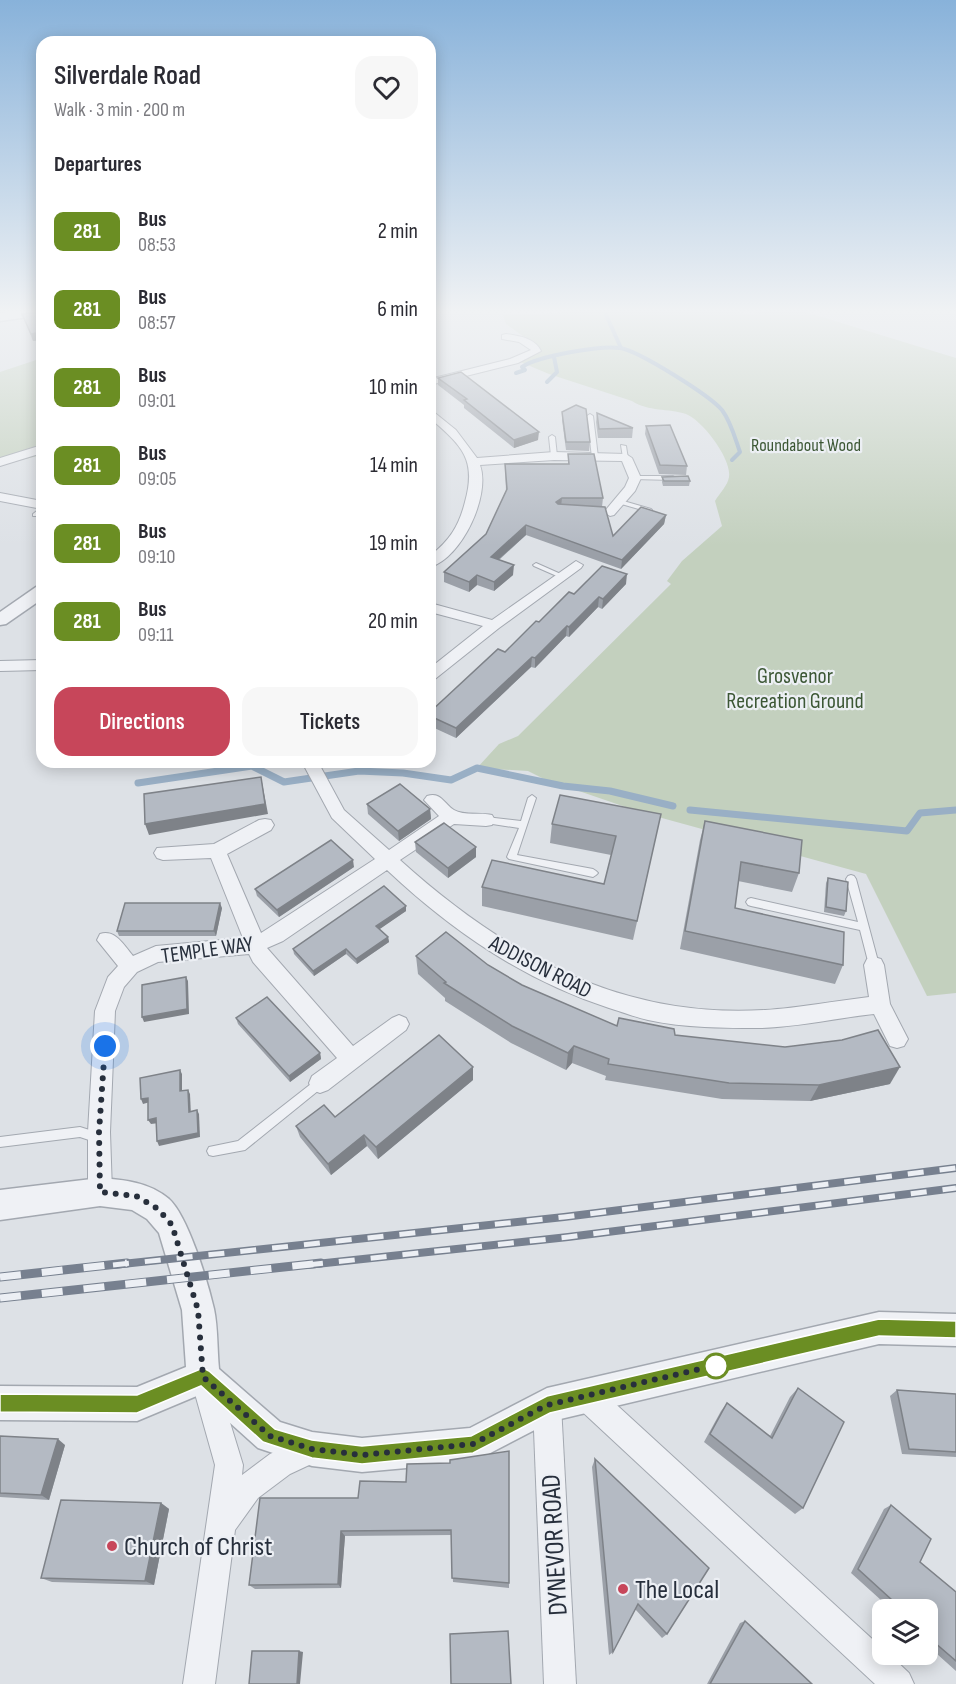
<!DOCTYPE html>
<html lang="en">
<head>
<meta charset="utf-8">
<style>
  :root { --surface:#fff; --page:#f7f7f7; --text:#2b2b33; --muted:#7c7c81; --accent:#c7465a }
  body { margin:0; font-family:"Sofia Sans Condensed",sans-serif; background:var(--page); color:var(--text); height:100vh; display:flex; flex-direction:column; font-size:22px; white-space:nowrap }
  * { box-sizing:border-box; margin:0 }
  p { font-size:20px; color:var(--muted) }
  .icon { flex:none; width:33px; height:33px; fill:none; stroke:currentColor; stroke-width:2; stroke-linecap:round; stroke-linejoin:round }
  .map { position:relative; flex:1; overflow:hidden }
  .drawer { position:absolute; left:36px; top:36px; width:400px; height:732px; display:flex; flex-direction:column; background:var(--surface); border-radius:18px; box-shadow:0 3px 15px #0003 }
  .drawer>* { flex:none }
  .badge { padding:0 12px; border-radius:9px; font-size:21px; line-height:39px }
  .controls { position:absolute; left:872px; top:1599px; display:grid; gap:12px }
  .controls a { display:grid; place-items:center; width:66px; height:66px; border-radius:12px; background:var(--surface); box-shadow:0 3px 15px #0003; font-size:30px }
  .you { position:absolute; width:30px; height:30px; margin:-15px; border:4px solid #fff; border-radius:50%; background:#1a73e8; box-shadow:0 0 0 9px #1a73e833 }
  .map>.badge { position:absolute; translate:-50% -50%; box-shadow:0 0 0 3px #fff }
  h2 { padding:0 18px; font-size:22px; line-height:54px }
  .round { display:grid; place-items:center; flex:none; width:63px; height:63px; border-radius:18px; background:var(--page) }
  .summary { display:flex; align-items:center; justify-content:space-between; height:102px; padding:0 18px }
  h1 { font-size:28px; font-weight:600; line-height:45px }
  .action { display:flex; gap:12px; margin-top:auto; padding:12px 18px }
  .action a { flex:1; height:69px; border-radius:18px; background:var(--accent); color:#fff; font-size:24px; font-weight:600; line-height:69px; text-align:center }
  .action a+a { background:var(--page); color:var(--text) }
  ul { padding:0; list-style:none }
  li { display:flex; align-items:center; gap:18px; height:78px; padding:0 18px }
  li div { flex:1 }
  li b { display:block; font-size:22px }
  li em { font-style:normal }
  li .badge { min-width:66px; font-weight:700; text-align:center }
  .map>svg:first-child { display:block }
  .green { fill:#c3d0be }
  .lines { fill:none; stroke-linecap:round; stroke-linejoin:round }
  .stream-far1 { stroke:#99afc5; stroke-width:4 }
  .stream { stroke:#99afc5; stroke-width:7 }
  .service-casing { stroke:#a3a8b0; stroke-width:2 }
  .minor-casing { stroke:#a3a8b0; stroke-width:2 }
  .tertiary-casing { stroke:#a3a8b0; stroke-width:3 }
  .service { fill:#eff1f5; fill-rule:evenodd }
  .minor { fill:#eff1f5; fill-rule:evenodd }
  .tertiary { fill:#eff1f5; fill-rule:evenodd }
  .rail-far1-casing { stroke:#77808f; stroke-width:8 }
  .rail-casing { stroke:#77808f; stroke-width:9 }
  .rail-far1 { stroke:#eceff4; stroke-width:5; stroke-dasharray:16; stroke-linecap:butt }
  .rail { stroke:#eceff4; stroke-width:7; stroke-dasharray:21; stroke-linecap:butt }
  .wall { fill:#9ba0a8 }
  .shaded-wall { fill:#7e8288 }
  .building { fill:#b4bac3; stroke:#7e8288; stroke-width:1.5 }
  .line { fill:#6b8e23; stroke:#fff; stroke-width:1.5 }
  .walk { stroke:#272f3c; stroke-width:6; stroke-dasharray:0 10.8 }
  .stop-dot { fill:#fff; stroke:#6b8e23; stroke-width:3 }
  .poi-dot { fill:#c7465a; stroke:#eceff4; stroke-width:2 }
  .labels { text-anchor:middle; stroke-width:4.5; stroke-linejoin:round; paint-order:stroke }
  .far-park-label { font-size:18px; fill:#3c5735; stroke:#eceff4 }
  .park-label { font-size:22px; fill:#3c5735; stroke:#eceff4 }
  .street-label { font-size:22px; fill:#272f3c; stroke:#eceff4 }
  .near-street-label { font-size:27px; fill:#272f3c; stroke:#eceff4 }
  .near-poi-label { font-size:27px; fill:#272f3c; stroke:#eceff4; text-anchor:start }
</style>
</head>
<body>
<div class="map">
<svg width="956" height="1684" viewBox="0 0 956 1684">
  <rect width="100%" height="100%" fill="#dde1e6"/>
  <!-- green -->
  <g class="green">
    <path d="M580 310H726L750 315 760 310H799L956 358V993L927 996 866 874 640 812 544 779 528 771 477 768 499 744 518 736 671 584 667 581 682 561 722 526 715 501C719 494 728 485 729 477 732 459 702 420 686 414 668 408 649 412 632 401L549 374 518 361 534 344 506 324 503 315 579 312Z"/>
    <path d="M42 358V455L0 465V372Z"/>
  </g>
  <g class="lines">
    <!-- stream-far1 -->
    <g class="stream-far1">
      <path d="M607 310 606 315 621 348"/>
      <path d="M516 373 525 370 522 367C538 356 601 345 620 348 639 351 709 395 722 410 731 422 735 438 740 452L732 460"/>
      <path d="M547 382 557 372 554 357"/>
    </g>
    <!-- stream -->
    <g class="stream">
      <path d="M138 783 252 766 284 782 359 771 403 773 451 780 477 768 563 786 610 791 673 806"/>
      <path d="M690 810 907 831 920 813 956 810"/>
    </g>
    <!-- service casing -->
    <g class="service-casing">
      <g id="service">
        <path d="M590 414 593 416 598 457 595 459 592 457 587 416Z"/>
        <path d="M552 435 555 437 557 456 554 458 551 456 549 437Z"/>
        <path d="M621 445 626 446 628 459 623 458Z"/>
        <path d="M635 476H673L676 478 673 480 633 479 632 478Z"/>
        <path d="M620 500 651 509 652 510 649 512 618 503V501Z"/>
        <path d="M42 507V512L37 516H33V514Z"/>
        <path d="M536 563 563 575 564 576 563 577H559L534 566 533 565Z"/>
        <path d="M532 795 536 798 517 855 593 869 596 871 598 873 596 875 593 877 509 859 507 857 519 828 486 823 482 820 486 817 521 821 528 798Z"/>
        <path d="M851 875 854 876 856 879 879 965 878 968 874 969 870 968 869 965 860 930 751 906 748 905 746 902 748 899 751 898 858 922 846 879 848 876Z"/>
        <path d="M320 1078 324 1080 325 1083 324 1086 245 1150 213 1156 209 1155 207 1151 209 1147 238 1141 316 1080Z"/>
        <path d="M80 1127 102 1134 104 1138 102 1142 98 1143 80 1137 0 1147V1137Z"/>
      </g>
    </g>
    <!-- minor casing -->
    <g class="minor-casing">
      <g id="minor">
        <path d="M506 334C519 336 535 338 541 351L518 363 430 385V379L510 359 531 350 519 342 502 339V335Z"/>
        <path d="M430 409 456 430 477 458 554 452 626 454 632 458 641 478 635 491 614 515 610 516 604 512 625 487 629 478 622 461 554 460 480 465C491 495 462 558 430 567V556C450 540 459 526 465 502 477 459 462 446 430 418Z"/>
        <path d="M42 445V453L0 466V458Z"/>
        <path d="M0 493 42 501V509L0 501Z"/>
        <path d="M576 561 583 565 581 568 499 628 435 679 430 681V668L483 626 430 612V603L492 620Z"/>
        <path d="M42 660V670L0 671V661Z"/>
        <path d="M302 762H318L344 810 389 850 439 816 424 800 427 796C441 791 444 804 454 810 464 816 481 812 492 815L495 820 492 825 486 826 454 824 400 860C504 954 620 1019 765 1010 799 1008 834 1001 869 997L864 965 867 959 874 957 881 959 884 965 890 1004 908 1039 904 1046 897 1048 890 1046 874 1014C837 1018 798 1027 761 1028 724 1028 685 1028 648 1020 635 1017 622 1012 609 1008 523 980 452 931 387 870L283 941 267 948 353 1046 392 1018 399 1015 406 1018 409 1024 406 1030 328 1090 320 1093 312 1090 309 1083 312 1076 337 1058 253 962 249 954 158 962 137 972 124 987 115 1011 110 1132 112 1192 108 1200 100 1204 92 1200 88 1192V1132L95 1011 108 977 118 966 97 940 100 934C115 929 124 945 133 956L156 946 243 938 211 858 163 860 157 858 154 853 157 848 214 844 259 820 265 819 271 820 274 825 271 830 227 854 261 933 375 859 332 818Z"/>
        <path d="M205 1370 214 1374 218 1383 243 1465 242 1475 270 1454 312 1435 322 1439 326 1449 322 1459 290 1474 258 1498 235 1530 215 1684H183L215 1465 192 1383 196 1374Z"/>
        <path d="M586 1383 596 1386 882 1648V1654H889L909 1673 914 1684H875L576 1406 573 1396 576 1386Z"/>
        <path d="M547 1391 557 1395 561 1405 576 1684H544L533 1405 537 1395Z"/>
      </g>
    </g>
    <!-- tertiary casing -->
    <g class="tertiary-casing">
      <g id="tertiary">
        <path d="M25 310H42V315L0 321V313Z"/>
        <path d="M42 586V599L6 624 0 625V612L36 587Z"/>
        <path d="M100 1178C125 1180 149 1182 169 1199 188 1216 208 1283 214 1309 218 1328 217 1349 219 1369L280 1422 312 1432 362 1438 470 1428 547 1388 879 1312 956 1314V1346L879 1344 552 1421 473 1462 362 1472 312 1466 258 1448 199 1395 137 1421 0 1420V1386L137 1387 186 1367 182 1310 159 1233 147 1219 132 1210 100 1206 0 1220V1190Z"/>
      </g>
    </g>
    <!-- service -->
    <use href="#service" class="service"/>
    <!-- minor -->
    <use href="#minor" class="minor"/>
    <!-- tertiary -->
    <use href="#tertiary" class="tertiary"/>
    <!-- rail-far1 casing -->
    <g class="rail-far1-casing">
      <g id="rail-far1">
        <path d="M113 1265 564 1217 956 1168"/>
        <path d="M307 1265 568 1237 956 1188"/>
      </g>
    </g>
    <!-- rail casing -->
    <g class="rail-casing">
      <g id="rail">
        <path d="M0 1277 127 1263"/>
        <path d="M0 1298 321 1263"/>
      </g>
    </g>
    <!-- rail-far1 -->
    <use href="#rail-far1" class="rail-far1"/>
    <!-- rail -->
    <use href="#rail" class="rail"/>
  </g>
  <!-- wall -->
  <g class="wall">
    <path d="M42 311V340L33 341 22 314Z"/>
    <path d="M438 378 538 440 514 448 464 408V405L438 385Z"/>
    <path d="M562 412 590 442 589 451 566 450 562 420Z"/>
    <path d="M597 413 633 428 632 438H598L596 422Z"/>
    <path d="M646 426 687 466 686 475 659 474 645 434Z"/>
    <path d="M568 454 603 498 602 507 613 536 666 515 664 524 621 569 526 535 499 560 513 575 494 591 477 585 469 592 444 582V572L486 534 506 491 505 464H568Z"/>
    <path d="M662 477 690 481 689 486H663L662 482Z"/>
    <path d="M626 584 602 609 598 607 569 637 566 636 535 668 531 667 456 738 430 726V712L505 652 539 622 574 594Z"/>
    <path d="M367 804 430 809 431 819 399 841 368 814Z"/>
    <path d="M661 814 633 940 482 906V887L604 884 611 855 550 843 552 824Z"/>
    <path d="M705 821 799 873 792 892 738 881 735 908 843 965 835 984 680 949 700 840Z"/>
    <path d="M415 842 476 847V857L448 878 416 852Z"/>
    <path d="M354 867 279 917 257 896 255 889Z"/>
    <path d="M828 878 846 911 844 916 824 912 826 883Z"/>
    <path d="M406 906V911L379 929 388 937 389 942 357 964 346 954 314 976 294 954 293 949Z"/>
    <path d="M222 908 216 936H119L117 931Z"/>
    <path d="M416 956 488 965 522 985 617 1026 675 1035 890 1084 810 1101 722 1099 605 1080 606 1076 572 1063 566 1070 511 1043 445 1001V998L418 974Z"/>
    <path d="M236 1018 320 1053 321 1059 290 1082 238 1024Z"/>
    <path d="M473 1080 378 1159 367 1146 331 1175 300 1137 296 1126 335 1117Z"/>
    <path d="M798 1388 803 1508 795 1514 704 1442 721 1411 727 1403 770 1436 790 1397Z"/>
    <path d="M897 1390 956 1394V1457L902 1454 890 1396Z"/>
    <path d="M0 1436 65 1445 49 1500 0 1497Z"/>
    <path d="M595 1459 667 1634 662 1638 635 1609 613 1652 609 1655 592 1467Z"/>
    <path d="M406 1482 509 1583V1588L453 1582 451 1535 345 1536 341 1588 255 1589 249 1585Z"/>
    <path d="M161 1503 169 1509 154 1585 52 1582 41 1578Z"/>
    <path d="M891 1505 920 1562 956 1592V1671L927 1645V1610H892L851 1573 884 1509Z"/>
    <path d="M745 1621 812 1684H707L740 1623Z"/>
  </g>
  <!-- shaded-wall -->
  <g class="shaded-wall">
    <path d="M42 332V340L33 341 31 334Z"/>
    <path d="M539 432 538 440 514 448V440Z"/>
    <path d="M562 498 561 507 556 511V502Z"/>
    <path d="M666 515 664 524 621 569 622 560Z"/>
    <path d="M526 525V535L491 566V557Z"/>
    <path d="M514 565 513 575 494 591V582Z"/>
    <path d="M627 574 626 584 602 609 603 599Z"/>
    <path d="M477 575V585L469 592V582Z"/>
    <path d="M599 597 598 607 569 637V627Z"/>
    <path d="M567 626 566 636 535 668V658Z"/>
    <path d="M532 657 531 667 456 738V728Z"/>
    <path d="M261 777 268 814 149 835 145 824Z"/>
    <path d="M430 809 431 819 399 841 398 831Z"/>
    <path d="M476 847V857L448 878V868Z"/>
    <path d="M353 860 354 867 279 917 277 910Z"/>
    <path d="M220 903 222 908 216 936 214 931Z"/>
    <path d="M406 906V911L377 931 376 926Z"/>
    <path d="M388 937 389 942 357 964 356 959Z"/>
    <path d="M346 949V954L314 976 313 971Z"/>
    <path d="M186 977 188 981 189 1014 144 1022 142 1017Z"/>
    <path d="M574 1046 572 1063 566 1070 568 1053Z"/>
    <path d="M320 1053 321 1059 290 1082 289 1076Z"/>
    <path d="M473 1067V1080L378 1159 376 1147Z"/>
    <path d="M900 1067 890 1084 810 1101 819 1085Z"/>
    <path d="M180 1070 182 1074V1096L180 1091Z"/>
    <path d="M188 1090 190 1094 191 1116 189 1112Z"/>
    <path d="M148 1098 150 1102 143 1104 141 1099Z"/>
    <path d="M197 1110 199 1114 200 1137 159 1146 157 1141Z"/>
    <path d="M156 1118 159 1123 151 1124 148 1120Z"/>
    <path d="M364 1135 367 1146 331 1175 328 1164Z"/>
    <path d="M58 1439 65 1445 49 1500 41 1495Z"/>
    <path d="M161 1503 169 1509 154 1585 145 1581Z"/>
    <path d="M341 1531 345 1536 341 1588 338 1584Z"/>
    <path d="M299 1651 303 1652 300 1684H297Z"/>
  </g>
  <!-- building -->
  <g class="building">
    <path d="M42 311V332L31 334 22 314Z"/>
    <path d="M461 372 539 432 514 440 464 400 467 399 438 378Z"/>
    <path d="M576 405 586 409 590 442H566L562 412Z"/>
    <path d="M597 413 633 428 599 429Z"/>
    <path d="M670 425 687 466 660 465 646 426Z"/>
    <path d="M568 454H594L603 498H562L556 502 558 504 605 507 613 536 641 507 666 515 622 560 526 525 491 557 514 565 494 582 477 575 469 582 444 572 486 534 507 489 505 464H569Z"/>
    <path d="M688 476 690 481H664L662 477Z"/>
    <path d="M602 566 627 574 603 599 599 597 569 627 567 626 535 658 532 657 456 728 430 716V712L498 649 505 652 536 621 539 622 569 592 574 594Z"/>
    <path d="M261 777 265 804 145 824 144 794Z"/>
    <path d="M400 784 430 809 398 831 367 804Z"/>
    <path d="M560 795 661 814 637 921 482 887 492 860 604 884 616 836 552 824Z"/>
    <path d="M705 821 802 840 799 873 741 862 735 908 844 932 843 965 685 931Z"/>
    <path d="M444 823 476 847 448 868 415 842Z"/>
    <path d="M331 840 353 860 277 910 255 889Z"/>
    <path d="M828 878 848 882 846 911 826 907Z"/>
    <path d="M384 886 406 906 376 926 388 937 356 959 346 949 313 971 293 949Z"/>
    <path d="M125 903H220L214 931H117Z"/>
    <path d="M446 932 488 965 522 985 617 1026 619 1018 674 1029 675 1035 785 1047 842 1040 878 1030 900 1067 819 1085 729 1083 608 1064 609 1059 574 1046 568 1053 512 1026 444 983 446 982 416 956Z"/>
    <path d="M186 977 187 1009 142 1017V985Z"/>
    <path d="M267 997 320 1053 289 1076 236 1018Z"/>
    <path d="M439 1035 473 1067 376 1147 364 1135 328 1164 296 1126 324 1105 335 1117Z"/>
    <path d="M180 1070V1091L188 1090 189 1112 197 1110 198 1133 157 1141 156 1118 148 1120V1098L141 1099 140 1078Z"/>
    <path d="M798 1388 844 1422 803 1508 710 1434 727 1403 772 1438Z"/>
    <path d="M897 1390 956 1394V1452L909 1449Z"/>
    <path d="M0 1436 58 1439 41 1495 0 1493Z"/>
    <path d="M509 1451V1583L452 1578 451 1530 341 1531 338 1584 249 1585 260 1498H358L360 1481 406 1482 407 1464 450 1463V1460Z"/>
    <path d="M595 1459 709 1568 667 1634 638 1604 613 1652Z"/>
    <path d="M61 1500 161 1503 145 1581 41 1578Z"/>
    <path d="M891 1505 931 1539 920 1562 956 1592V1661L927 1636V1610H903L858 1569Z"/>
    <path d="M745 1621 812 1684H710Z"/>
    <path d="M508 1631 511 1684H451L450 1634Z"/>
    <path d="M252 1651H299L297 1684H249Z"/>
  </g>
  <!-- sky -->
  <linearGradient id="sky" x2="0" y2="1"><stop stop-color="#88b2da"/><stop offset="0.57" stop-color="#f0f2f4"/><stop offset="1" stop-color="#f0f2f4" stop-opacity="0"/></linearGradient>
  <rect width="956" height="546" fill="url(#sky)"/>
  <!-- line -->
  <path class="line" d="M879 1319 956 1321V1338L879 1336 550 1413 473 1453 362 1464 312 1458 263 1442 201 1386 137 1413 0 1412V1394L137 1395 203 1368 209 1371 275 1429 312 1440 362 1446 471 1436 547 1396Z"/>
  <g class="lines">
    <!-- walk -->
    <path class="walk" d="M105 1046 99 1132 100 1192 136 1196 158 1209 172 1225 198 1310 203 1377 270 1436 312 1449 362 1455 473 1444 547 1405 721 1364 716 1366"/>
  </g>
  <!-- markers -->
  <circle class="stop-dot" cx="716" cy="1366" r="12"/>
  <g class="poi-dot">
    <circle cx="112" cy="1546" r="6"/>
    <circle cx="623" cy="1589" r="6"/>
  </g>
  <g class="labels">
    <!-- far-park labels -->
    <g class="far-park-label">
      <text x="806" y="451">Roundabout Wood</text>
    </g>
    <!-- park labels -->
    <g class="park-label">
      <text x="795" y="683">Grosvenor<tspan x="795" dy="25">Recreation Ground</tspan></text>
    </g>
    <!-- street labels -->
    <g class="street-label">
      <text transform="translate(207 949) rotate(-8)" y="8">TEMPLE WAY</text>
      <text transform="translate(541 966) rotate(27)" y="8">ADDISON ROAD</text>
    </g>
    <!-- near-street labels -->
    <g class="near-street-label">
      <text transform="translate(554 1545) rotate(-93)" y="9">DYNEVOR ROAD</text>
    </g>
    <!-- near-poi labels -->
    <g class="near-poi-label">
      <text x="124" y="1555">Church of Christ</text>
      <text x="635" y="1598">The Local</text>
    </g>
  </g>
</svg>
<div class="controls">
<a><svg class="icon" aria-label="layers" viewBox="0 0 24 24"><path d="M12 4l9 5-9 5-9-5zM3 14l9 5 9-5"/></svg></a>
</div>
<div class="you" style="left:105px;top:1046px"></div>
<section class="drawer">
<div class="summary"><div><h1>Silverdale Road</h1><p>Walk · 3 min · 200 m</p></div><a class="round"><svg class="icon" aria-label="heart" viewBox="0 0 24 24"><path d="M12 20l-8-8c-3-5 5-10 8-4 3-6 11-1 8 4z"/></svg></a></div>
<h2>Departures</h2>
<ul>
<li><span class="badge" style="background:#6b8e23;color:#fff">281</span><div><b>Bus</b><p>08:53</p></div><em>2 min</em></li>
<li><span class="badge" style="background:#6b8e23;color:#fff">281</span><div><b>Bus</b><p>08:57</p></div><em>6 min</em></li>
<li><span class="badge" style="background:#6b8e23;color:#fff">281</span><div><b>Bus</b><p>09:01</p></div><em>10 min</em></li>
<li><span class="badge" style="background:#6b8e23;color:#fff">281</span><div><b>Bus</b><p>09:05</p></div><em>14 min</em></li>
<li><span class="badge" style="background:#6b8e23;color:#fff">281</span><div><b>Bus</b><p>09:10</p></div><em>19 min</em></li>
<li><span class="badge" style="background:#6b8e23;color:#fff">281</span><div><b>Bus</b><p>09:11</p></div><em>20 min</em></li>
</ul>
<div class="action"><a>Directions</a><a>Tickets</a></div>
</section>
</div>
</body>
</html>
